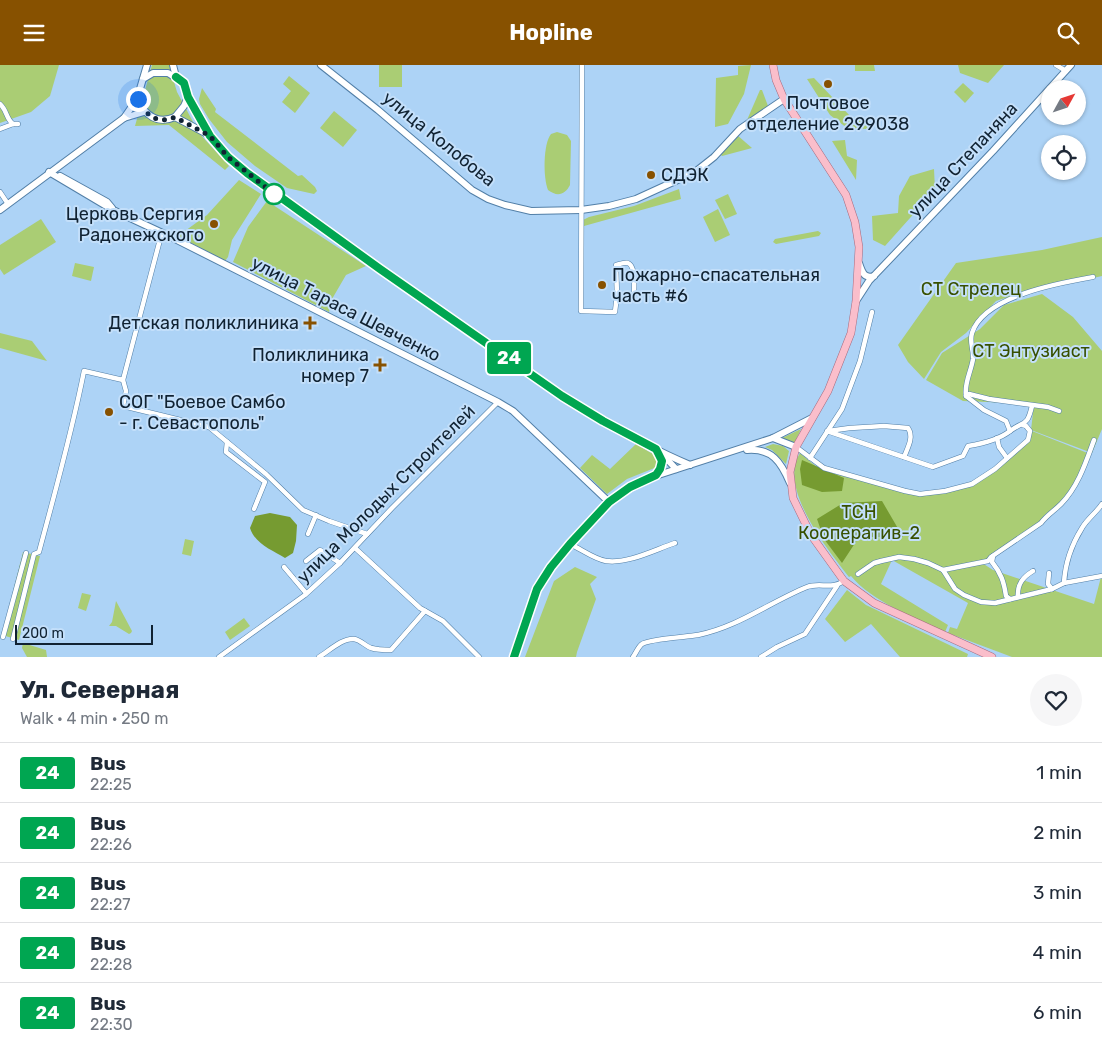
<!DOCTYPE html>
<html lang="en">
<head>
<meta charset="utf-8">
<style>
  :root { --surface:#fff; --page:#f6f6f7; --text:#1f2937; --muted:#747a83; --line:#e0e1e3; --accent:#875100 }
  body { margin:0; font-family:Rubik,sans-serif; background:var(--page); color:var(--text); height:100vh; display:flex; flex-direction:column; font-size:19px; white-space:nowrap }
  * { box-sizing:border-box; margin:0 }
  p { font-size:16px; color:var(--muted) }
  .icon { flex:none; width:28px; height:28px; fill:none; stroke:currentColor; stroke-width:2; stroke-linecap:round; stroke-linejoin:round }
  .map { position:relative; height:592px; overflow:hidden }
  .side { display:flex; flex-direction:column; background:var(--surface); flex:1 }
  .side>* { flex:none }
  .badge { padding:0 10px; border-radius:4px; font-size:18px; line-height:32px }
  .needle { width:32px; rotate:50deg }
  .fabs { position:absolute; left:1041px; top:15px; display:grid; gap:10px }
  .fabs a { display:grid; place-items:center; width:45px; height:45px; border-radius:50%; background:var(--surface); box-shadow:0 1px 4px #0004; font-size:25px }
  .scale { position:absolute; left:15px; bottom:12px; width:138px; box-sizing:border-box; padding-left:5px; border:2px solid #102232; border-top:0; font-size:14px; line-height:18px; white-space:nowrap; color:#102232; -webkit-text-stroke:4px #c3dffa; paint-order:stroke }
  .you { position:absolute; width:25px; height:25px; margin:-12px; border:4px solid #fff; border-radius:50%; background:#1a73e8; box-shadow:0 0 0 8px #1a73e833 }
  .map>.badge { position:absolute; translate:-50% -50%; box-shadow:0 0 0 2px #fff }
  .round { display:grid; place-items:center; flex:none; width:52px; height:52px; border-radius:26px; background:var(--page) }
  .head { display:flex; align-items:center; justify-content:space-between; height:85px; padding:0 20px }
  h1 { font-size:24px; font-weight:700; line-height:38px }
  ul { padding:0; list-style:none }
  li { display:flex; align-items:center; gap:15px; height:60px; padding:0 20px; border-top:1px solid var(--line) }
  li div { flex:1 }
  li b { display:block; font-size:19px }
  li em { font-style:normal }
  li .badge { min-width:55px; font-weight:700; text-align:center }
  header { display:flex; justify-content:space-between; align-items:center; height:65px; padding:0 20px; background:var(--accent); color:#fff; font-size:22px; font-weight:700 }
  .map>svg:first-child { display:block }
  .green { fill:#aacd74 }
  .forest { fill:#769b31 }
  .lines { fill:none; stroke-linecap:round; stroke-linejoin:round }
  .street-casing { stroke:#527fa7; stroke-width:5.5 }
  .secondary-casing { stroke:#527fa7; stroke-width:8 }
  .primary-casing { stroke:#a66b7f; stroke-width:8 }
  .street { stroke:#fff; stroke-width:4.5 }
  .secondary { stroke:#fff; stroke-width:6 }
  .primary { stroke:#fabecb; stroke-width:7 }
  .line-casing { stroke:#fff; stroke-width:11 }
  .line { stroke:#00a651; stroke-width:8 }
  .walk { stroke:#102232; stroke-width:5; stroke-dasharray:0 9 }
  .poi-dot { fill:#875100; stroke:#c3dffa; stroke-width:2 }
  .stop-dot { fill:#fff; stroke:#00a651; stroke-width:2.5 }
  .labels { text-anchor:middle; stroke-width:4; stroke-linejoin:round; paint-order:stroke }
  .poi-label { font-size:18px; fill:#102232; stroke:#c3dffa; text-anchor:start }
  .street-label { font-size:18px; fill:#102232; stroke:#c3dffa }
  .park-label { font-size:18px; fill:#385000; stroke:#c3dffa }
</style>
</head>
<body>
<header><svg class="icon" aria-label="menu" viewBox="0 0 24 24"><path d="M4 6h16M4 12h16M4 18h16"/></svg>Hopline<svg class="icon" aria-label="search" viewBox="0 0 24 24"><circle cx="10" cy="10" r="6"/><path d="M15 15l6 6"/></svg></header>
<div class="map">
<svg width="1102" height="592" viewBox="0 0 1102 592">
  <rect width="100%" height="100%" fill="#add3f6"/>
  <!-- green -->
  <g class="green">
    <path d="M0 0H59L50 31 31 47 0 58Z"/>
    <path d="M152 0H169L177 27 199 68 229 101 225 105 169 60 135 61Z"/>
    <rect x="379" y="0" width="23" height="22"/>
    <path d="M751 0 744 29 728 59 715 62 716 13 738 10V1Z"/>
    <path d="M855 0H874L875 6H855Z"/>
    <path d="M958 0H1004L988 18 960 8Z"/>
    <path d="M289 11 310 28 295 48 282 37 291 26 283 19Z"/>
    <path d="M814 13 851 52 869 55 868 64 847 63 830 50 807 14Z"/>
    <path d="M963 18 974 28 965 38 954 27Z"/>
    <path d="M202 23 216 44 215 47 298 111 302 110 315 122 317 126 314 129 287 123 255 101 227 77 209 54 200 39 199 34Z"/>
    <path d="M760 25H762L768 41 747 55Z"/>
    <path d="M334 46 357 65 343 82 320 63Z"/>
    <path d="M557 67 567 70 571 76 570 120C565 130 557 132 548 125 543 113 543 79 551 69Z"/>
    <path d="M737 70 752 83 722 91 720 89Z"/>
    <path d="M845 75 847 91 857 95 856 115 832 76Z"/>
    <path d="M934 104 935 125 885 181 873 175 872 151 898 148 899 131 910 111Z"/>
    <path d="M239 115 261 129 232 175 228 192 225 196 178 171 207 150Z"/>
    <path d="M679 124 681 134 584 161 583 155 589 152 634 141Z"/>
    <path d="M728 129 737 149 725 154 715 135Z"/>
    <path d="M267 136 366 201 346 210 332 234 329 247 233 197 248 162Z"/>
    <path d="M718 144 730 170 715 177 703 152Z"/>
    <path d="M41 154 56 177 4 210 0 204V180Z"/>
    <path d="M818 166 821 168 819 171 776 179 773 177 775 174Z"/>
    <path d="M1102 172V211L1002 234 996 236 966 268 941 287 924 314 908 297 898 280 956 198 1042 185Z"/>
    <path d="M75 198 94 202 91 216 72 211Z"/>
    <path d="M1042 229 1073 252 1102 286V364L1092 388 1031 365 1034 339 963 336 926 315 942 288 980 264 1004 240Z"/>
    <path d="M0 268 32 276 47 296 0 283Z"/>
    <path d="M801 364 794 379 782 373Z"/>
    <path d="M1032 366 1090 389C1081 405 1073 423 1060 437 1054 444 1046 447 1040 456L987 494 979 496 993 505 1094 539 1102 508V592H1012L948 568 950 562 957 564 968 538 892 495 881 519 948 560 945 567C916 553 871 536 851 511L849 512C828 485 777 422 800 388L818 403 823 405 920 430 971 421 984 414 997 405 1029 375Z"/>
    <path d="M636 379 658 392 657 402 627 414 607 429 580 403 592 390 610 404Z"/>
    <path d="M773 379 783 381 789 386 786 399 772 385 765 382Z"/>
    <path d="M185 474 194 476 191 491 182 489Z"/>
    <path d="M23 487 40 491 19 575 2 570Z"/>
    <path d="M575 502 597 512 590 519 596 534 577 587 576 592H525L554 516Z"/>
    <path d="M847 525 866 540 968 589 967 592H900L871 559 845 577 825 554Z"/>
    <path d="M82 528 91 530 86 546 78 543Z"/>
    <path d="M116 536 132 566 131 568 129 569 116 561H109L112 557Z"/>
    <path d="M244 553 250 561 230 575 225 567Z"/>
    <path d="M23 578 46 585 47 592H27L22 583Z"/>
  </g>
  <!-- forest -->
  <g class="forest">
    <path d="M802 395 844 413 842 426 822 427 802 420 800 404Z"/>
    <path d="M882 436 903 472H859L842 498 824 474 817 454 843 438Z"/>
    <path d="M270 448 290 452 297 460 296 476 293 488 285 493C272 485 255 479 250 463L255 451Z"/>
  </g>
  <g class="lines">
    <!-- street casing -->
    <g class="street-casing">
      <g id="street">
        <path d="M582 0 581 246 615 247 617 230 634 229C634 222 636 201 628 198 625 197 620 199 616 200L617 230"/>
        <path d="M1056 0 1066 6"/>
        <path d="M0 39C7 45 6 54 13 59"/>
        <path d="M0 64 13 59H18"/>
        <path d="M0 127 8 139"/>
        <path d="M123 315 126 326 123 341 209 362 266 409 303 445 329 456 367 469"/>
        <path d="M966 331 969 329 989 334 1048 342 1059 346"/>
        <path d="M827 366 933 402 963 391 968 381C980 379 1000 374 1010 366L1006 356 984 345 966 331C964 318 971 307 973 294 974 285 969 277 972 268 984 231 1059 218 1093 212"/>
        <path d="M828 366 850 363 884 361 908 363C914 372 908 382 904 392"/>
        <path d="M1010 366C1025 355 1027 362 1032 341"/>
        <path d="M997 373 999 382 1007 393"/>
        <path d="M227 377 226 387 265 417 254 444"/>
        <path d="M796 382 824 403 905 426 920 429 945 426 972 419 995 404 1028 375 1030 366 1026 361 1023 360"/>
        <path d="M810 393 842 344 860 296 872 247"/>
        <path d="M308 469 316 450"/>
        <path d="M570 479C581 484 594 494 606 496 628 499 654 485 675 478"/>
        <path d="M355 483 420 543 443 556 479 592"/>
        <path d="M993 491 992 497C1001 508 1004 517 1006 531L1010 534"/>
        <path d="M306 496 320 485 340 498"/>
        <path d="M284 502 306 528"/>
        <path d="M943 505 988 496 991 492 1041 458C1047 450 1054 446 1061 439 1078 422 1086 397 1094 375"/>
        <path d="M1049 508 1048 519 1052 524"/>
        <path d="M858 509 874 498 881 496 899 492 914 494 928 498 943 505 955 524 964 530 981 537 995 538 1052 524 1064 518 1102 511"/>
        <path d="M1064 518C1065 499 1072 479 1082 463 1087 454 1096 448 1102 439"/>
        <path d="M1018 532C1017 519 1023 512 1033 506"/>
        <path d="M3 572 26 488"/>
        <path d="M13 574 34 489 39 487C55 427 72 367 84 306L123 315 162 167"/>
        <path d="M219 592 305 530 340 498 392 443 498 337"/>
        <path d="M319 592C329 586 342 573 354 574 361 575 365 581 371 583 378 585 384 585 391 585L425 546"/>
        <path d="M633 592C636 588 638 582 642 579 648 574 687 572 698 570 738 562 770 537 807 522 820 517 831 525 844 516"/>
        <path d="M761 592 777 582 805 569 837 521"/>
      </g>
    </g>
    <!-- secondary casing -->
    <g class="secondary-casing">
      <g id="secondary">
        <path d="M173 0 176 12"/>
        <path d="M321 0 378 45 472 125 488 134 505 140 531 146 581 145 609 141 636 134 695 107 714 92 740 64 784 34"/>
        <path d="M143 14 153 8H168L184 18 188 32 210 71 228 92 247 108C321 164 397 216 473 269 543 317 612 367 690 400"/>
        <path d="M137 34C145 50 157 60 175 52L209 70"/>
        <path d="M175 52 184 41 188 32"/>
        <path d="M124 53 144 47"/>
        <path d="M49 107 113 145 171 172 498 337 513 346 609 437"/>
        <path d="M60 111 107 137 112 143"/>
        <path d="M0 145 124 53 137 34 147 0"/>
        <path d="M859 198C862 207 864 214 874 211"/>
        <path d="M856 236 869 216 993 86 1071 0"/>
        <path d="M773 373 796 382"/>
        <path d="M656 384 662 396 657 410"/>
        <path d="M747 385C772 383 781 397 790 418"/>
        <path d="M663 390 676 404"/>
        <path d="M514 592 537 525 551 502 570 479 609 437 630 422 643 415 773 373 812 353"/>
      </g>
    </g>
    <!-- primary casing -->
    <g class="primary-casing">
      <path id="primary" d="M773 0 776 15 784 34 846 130 855 157 859 182 856 236 851 268 828 326 796 382 790 407 793 433 811 470 844 516 874 538 992 592"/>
    </g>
    <!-- street -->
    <use href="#street" class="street"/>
    <!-- secondary -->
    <use href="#secondary" class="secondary"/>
    <!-- primary -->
    <use href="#primary" class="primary"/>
  </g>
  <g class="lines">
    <!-- line casing -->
    <g class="line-casing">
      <path id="line" d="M176 12 184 18 188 32 210 71 228 92 247 108 380 204 562 331 603 356 656 384 662 396 660 404 656 410 630 422 609 437 570 479 551 502 537 524 514 592"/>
    </g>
    <!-- line -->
    <use href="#line" class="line"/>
    <!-- walk -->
    <path class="walk" d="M138 34C145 50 157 60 175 52L210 71 228 92 274 129"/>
  </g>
  <!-- markers -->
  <g class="poi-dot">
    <circle cx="828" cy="19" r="5"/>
    <circle cx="651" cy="110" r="5"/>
    <circle cx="214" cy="159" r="5"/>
    <circle cx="602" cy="220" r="5"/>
    <path d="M307.5 250.5h5v5h5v5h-5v5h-5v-5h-5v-5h5z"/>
    <path d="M377.5 292.5h5v5h5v5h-5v5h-5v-5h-5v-5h5z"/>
    <circle cx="109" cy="347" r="5"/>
  </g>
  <circle class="stop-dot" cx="274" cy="129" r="10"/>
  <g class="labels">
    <!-- poi labels -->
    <g class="poi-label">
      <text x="828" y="44" text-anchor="middle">Почтовое<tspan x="828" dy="21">отделение 299038</tspan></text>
      <text x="661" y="116">СДЭК</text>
      <text x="204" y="155" text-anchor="end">Церковь Сергия<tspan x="204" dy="21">Радонежского</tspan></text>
      <text x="612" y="216">Пожарно-спасательная<tspan x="612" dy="21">часть #6</tspan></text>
      <text x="299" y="264" text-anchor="end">Детская поликлиника</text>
      <text x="369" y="296" text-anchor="end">Поликлиника<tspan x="369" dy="21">номер 7</tspan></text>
      <text x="119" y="343">СОГ "Боевое Самбо<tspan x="119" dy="21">- г. Севастополь"</tspan></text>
    </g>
    <!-- street labels -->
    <g class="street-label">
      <text transform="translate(439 74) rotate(39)" y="6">улица Колобова</text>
      <text transform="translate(963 95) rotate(-47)" y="6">улица Степаняна</text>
      <text transform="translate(346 244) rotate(27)" y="6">улица Тараса Шевченко</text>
      <text transform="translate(386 429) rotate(-45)" y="6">улица Молодых Строителей</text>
    </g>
    <!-- park labels -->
    <g class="park-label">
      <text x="971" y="230">СТ Стрелец</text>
      <text x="1031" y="292">СТ Энтузиаст</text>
      <text x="859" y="453">ТСН<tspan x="859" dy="21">Кооператив-2</tspan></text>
    </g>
  </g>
</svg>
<div class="fabs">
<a><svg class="needle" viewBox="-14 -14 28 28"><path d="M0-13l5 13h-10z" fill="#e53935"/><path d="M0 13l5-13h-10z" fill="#747a83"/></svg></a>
<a><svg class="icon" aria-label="locate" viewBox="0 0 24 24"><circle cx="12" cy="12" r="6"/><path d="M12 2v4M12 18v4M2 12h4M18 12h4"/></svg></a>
</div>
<div class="scale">200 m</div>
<div class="you" style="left:138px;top:34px"></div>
<b class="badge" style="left:509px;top:293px;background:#00a651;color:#fff">24</b>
</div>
<section class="side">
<div class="head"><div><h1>Ул. Северная</h1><p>Walk · 4 min · 250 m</p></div><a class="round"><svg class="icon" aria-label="heart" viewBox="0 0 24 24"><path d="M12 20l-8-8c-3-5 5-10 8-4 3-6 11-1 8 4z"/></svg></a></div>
<ul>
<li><span class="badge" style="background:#00a651;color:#fff">24</span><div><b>Bus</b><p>22:25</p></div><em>1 min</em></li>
<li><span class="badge" style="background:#00a651;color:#fff">24</span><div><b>Bus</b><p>22:26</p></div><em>2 min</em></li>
<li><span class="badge" style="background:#00a651;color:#fff">24</span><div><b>Bus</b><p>22:27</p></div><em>3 min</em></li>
<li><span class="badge" style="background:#00a651;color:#fff">24</span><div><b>Bus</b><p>22:28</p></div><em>4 min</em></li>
<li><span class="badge" style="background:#00a651;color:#fff">24</span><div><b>Bus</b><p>22:30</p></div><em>6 min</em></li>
</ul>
</section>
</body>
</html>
